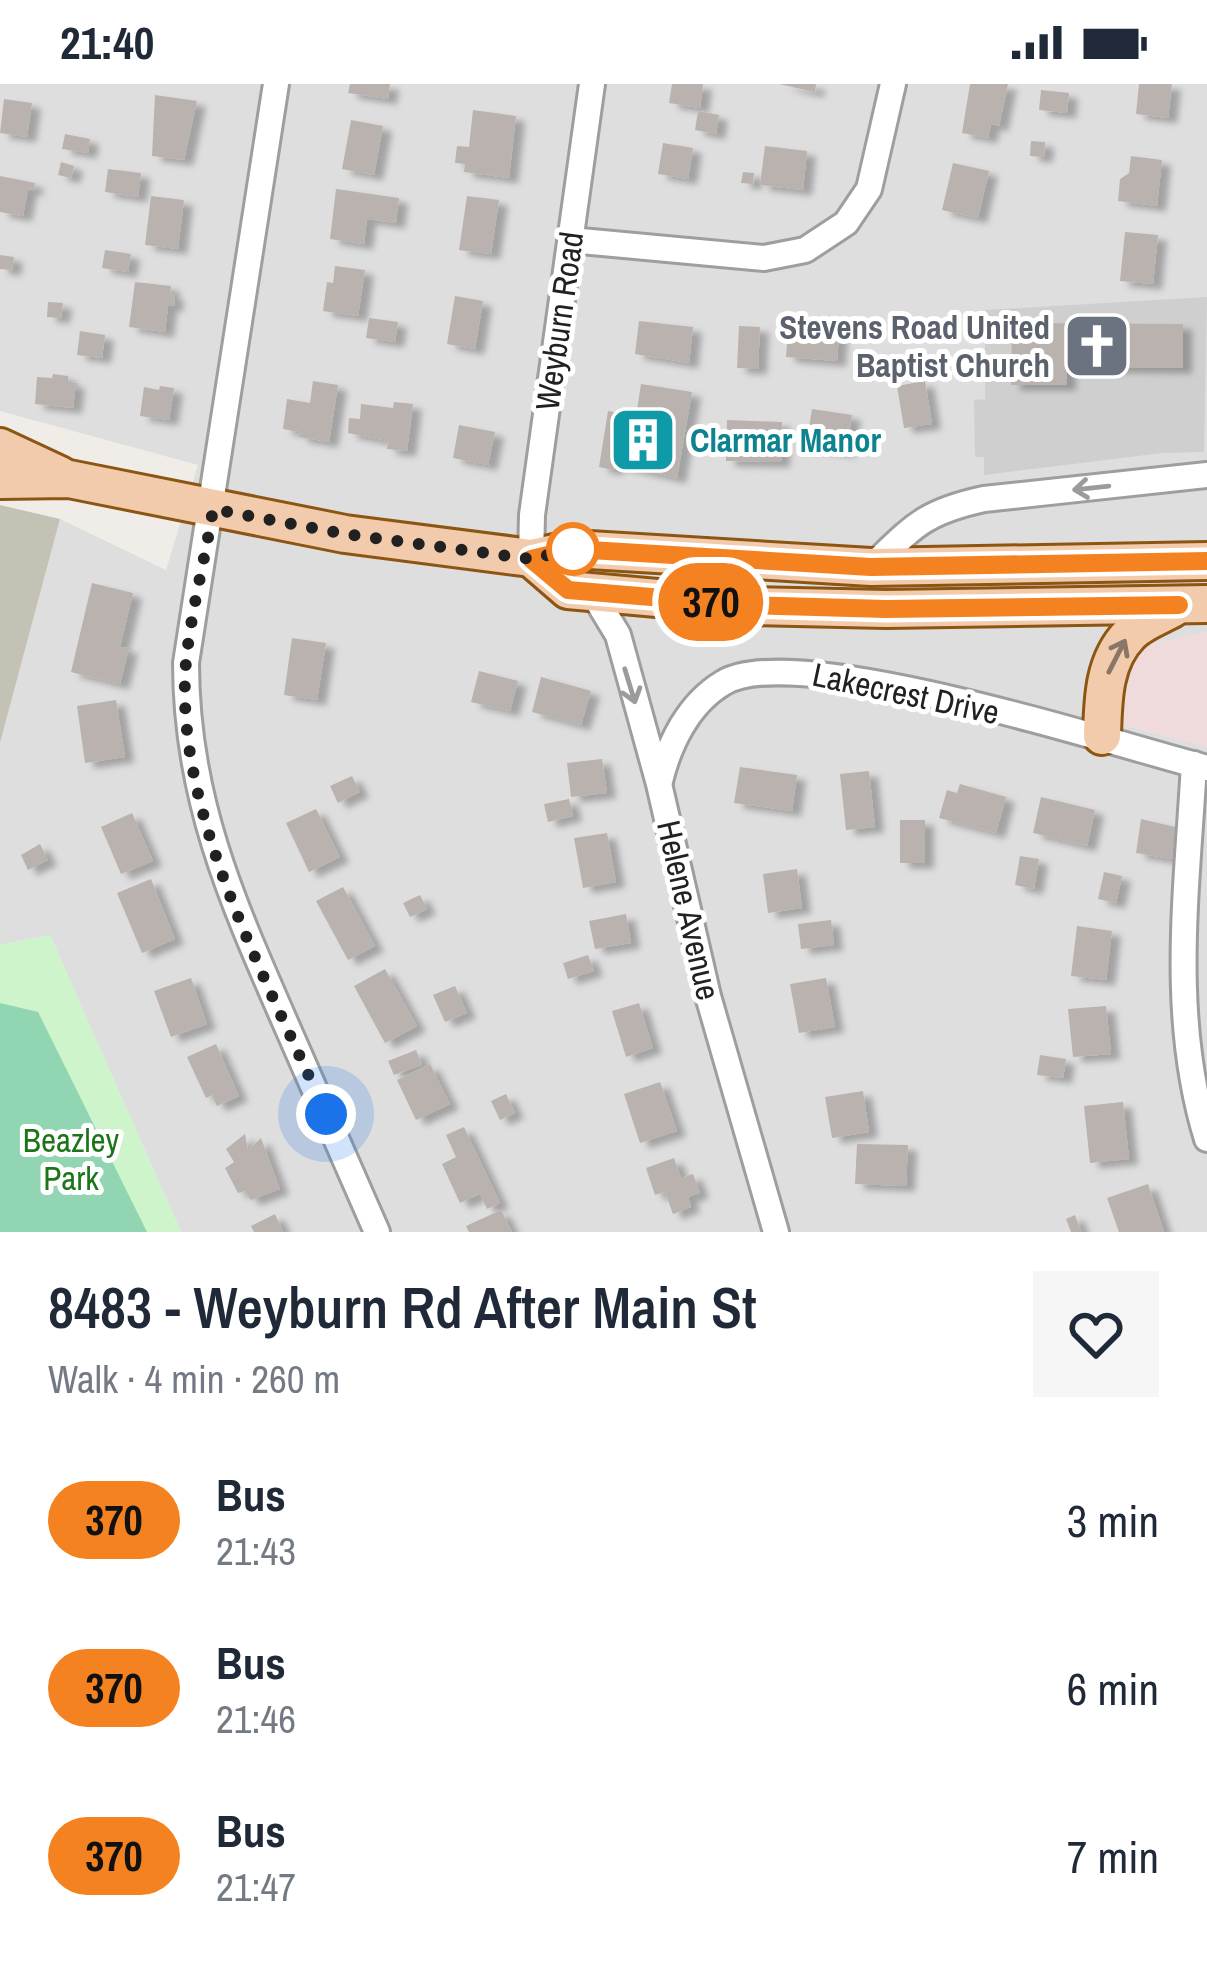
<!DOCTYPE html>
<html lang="en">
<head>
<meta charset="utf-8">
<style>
  :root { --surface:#fff; --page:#f6f6f7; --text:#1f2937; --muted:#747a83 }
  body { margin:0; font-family:"Archivo Narrow",sans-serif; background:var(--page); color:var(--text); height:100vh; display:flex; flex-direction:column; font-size:45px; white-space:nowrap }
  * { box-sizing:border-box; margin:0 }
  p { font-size:39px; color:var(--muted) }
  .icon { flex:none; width:66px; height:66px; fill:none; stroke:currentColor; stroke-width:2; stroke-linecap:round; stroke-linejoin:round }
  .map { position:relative; height:1148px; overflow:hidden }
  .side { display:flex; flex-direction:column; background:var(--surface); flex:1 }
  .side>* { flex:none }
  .badge { padding:0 24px; border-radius:39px; font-size:42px; line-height:78px }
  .you { position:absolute; width:60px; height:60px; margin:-30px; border:9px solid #fff; border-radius:50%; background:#1a73e8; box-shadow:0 0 0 18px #1a73e833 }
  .map>.badge { position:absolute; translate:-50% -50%; box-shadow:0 0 0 6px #fff }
  .round { display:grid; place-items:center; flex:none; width:126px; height:126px; border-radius:0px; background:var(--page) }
  .overview { display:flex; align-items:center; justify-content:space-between; height:204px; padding:0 48px }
  h1 { font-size:57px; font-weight:600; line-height:90px }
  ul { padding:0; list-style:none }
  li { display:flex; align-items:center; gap:36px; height:168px; padding:0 48px }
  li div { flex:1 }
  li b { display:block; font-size:45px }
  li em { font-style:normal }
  li .badge { min-width:132px; font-weight:700; text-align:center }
  .status { display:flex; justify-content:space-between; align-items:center; height:84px; padding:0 60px; background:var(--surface); direction:ltr }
  .status svg { height:33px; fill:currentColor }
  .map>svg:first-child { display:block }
  .residential { fill:#dfdede }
  .commercial { fill:#efdadc }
  .religious { fill:#cfcfcf }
  .construction { fill:#c4c2b5 }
  .park { fill:#cef4cc }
  .pitch { fill:#91d5b2 }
  .building { fill:#b9b2af; filter:url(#shadow) }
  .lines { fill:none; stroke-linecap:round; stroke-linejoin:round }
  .street-casing { stroke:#9e9e9e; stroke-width:30 }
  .primary-casing { stroke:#8c5512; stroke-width:42 }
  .street { stroke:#fff; stroke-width:24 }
  .primary { stroke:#f2cbac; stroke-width:36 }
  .oneway { stroke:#9b9b9b }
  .oneway2 { stroke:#8a7666 }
  .line-casing { stroke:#fff; stroke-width:27 }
  .line { stroke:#f58220; stroke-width:18 }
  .walk { stroke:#212121; stroke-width:12; stroke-dasharray:0 21.6 }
  .stop-dot { fill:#fff; stroke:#f58220; stroke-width:6 }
  .labels { text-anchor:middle; stroke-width:10; stroke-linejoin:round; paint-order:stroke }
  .street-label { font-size:33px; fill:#212121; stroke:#fff }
  .worship-label { font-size:33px; font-weight:bold; fill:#5b616d; stroke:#fff; text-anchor:end }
  .culture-label { font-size:33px; font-weight:bold; fill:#0d838f; stroke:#fff; text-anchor:start }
  .park-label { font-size:33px; fill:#1d7519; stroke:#fff }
</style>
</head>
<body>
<div class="status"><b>21:40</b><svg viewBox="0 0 49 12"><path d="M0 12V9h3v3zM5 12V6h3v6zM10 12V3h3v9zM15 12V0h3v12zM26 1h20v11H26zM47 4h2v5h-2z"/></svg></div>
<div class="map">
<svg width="1207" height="1148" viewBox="0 0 1207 1148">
  <defs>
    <filter id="shadow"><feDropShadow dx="9" dy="5.5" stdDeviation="3" flood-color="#0004"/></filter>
  </defs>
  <rect width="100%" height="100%" fill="#f0ede9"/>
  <!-- residential -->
  <path class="residential" d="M0 0H1207V548L1141 562 1108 637 1207 663V1148H181L50 851 0 861V659L60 435 166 486 198 381 0 327Z"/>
  <!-- commercial -->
  <path class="commercial" d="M1207 548V663L1107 637 1141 562Z"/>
  <!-- religious -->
  <path class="religious" d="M1207 213 1204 368 1162 369 984 391V373H975L974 316 985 315V226Z"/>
  <!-- construction -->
  <path class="construction" d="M0 421 60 435 0 659Z"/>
  <!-- park -->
  <path class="park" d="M50 851 181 1148H0V861Z"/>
  <!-- pitch -->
  <path class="pitch" d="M0 919 38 928 147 1148H0Z"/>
  <!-- building -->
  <g class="building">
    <path d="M350 0H390L388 15 348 9Z"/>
    <path d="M672 0H703L700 24 669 19Z"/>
    <path d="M779 0H816L815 8Z"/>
    <path d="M970 0H1008L999 42 991 40 988 54 962 49Z"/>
    <path d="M1139 0H1172L1168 34 1136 30Z"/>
    <path d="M1041 6 1069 9 1067 29 1039 26Z"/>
    <path d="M155 11 197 17 184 76 152 72Z"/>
    <path d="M4 15 32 19 27 53 0 49Z"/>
    <path d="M473 26 516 32 509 94 464 88 465 80 455 79 457 62 469 63Z"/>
    <path d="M698 27 719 31 716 50 695 46Z"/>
    <path d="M351 36 383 42 374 91 342 85Z"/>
    <path d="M65 50 90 55 88 69 62 65Z"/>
    <path d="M1031 57 1045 58 1044 73 1030 72Z"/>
    <path d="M663 59 693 64 688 95 658 90Z"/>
    <path d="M765 62 807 67 803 106 760 101Z"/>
    <path d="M1131 72 1162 76 1157 122 1118 117 1120 95 1129 89Z"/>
    <path d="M61 78 74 82 71 94 58 91Z"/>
    <path d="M953 79 989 87 978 134 942 126Z"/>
    <path d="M108 85 141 89 138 113 105 108Z"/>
    <path d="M743 88 754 89 753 100 741 99Z"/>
    <path d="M0 92 35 99 34 106 28 105 23 132 0 128Z"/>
    <path d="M336 105 399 114 396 139 367 135 364 160 330 155Z"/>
    <path d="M151 112 184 116 178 165 145 161Z"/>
    <path d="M467 112 499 116 491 170 459 166Z"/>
    <path d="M1125 148 1158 151 1153 200 1120 197Z"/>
    <path d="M105 166 131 170 128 188 102 184Z"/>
    <path d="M0 171 14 173 12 186 0 185Z"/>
    <path d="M335 182 365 186 358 232 323 227 327 198 333 199Z"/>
    <path d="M135 198 171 202 170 210 175 211 174 222H168L165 248 129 243Z"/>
    <path d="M455 212 483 217 475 265 447 260Z"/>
    <path d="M48 218 63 219 61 234 47 233Z"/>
    <path d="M369 234 398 238 395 258 366 254Z"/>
    <path d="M789 234 840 238 837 277 786 273Z"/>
    <path d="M639 237 693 243 689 279 635 270Z"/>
    <path d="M1012 239 1183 240V284L1067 283V301H1011Z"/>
    <path d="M739 242 760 243 758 285 737 284Z"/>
    <path d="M80 247 105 251 102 274 77 271Z"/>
    <path d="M53 290 68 292V298L76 299 73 324 35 320 37 293 52 294Z"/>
    <path d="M313 297 338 301 329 358 299 353 300 348 283 345 287 315 310 319Z"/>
    <path d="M925 297 932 340 904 344 897 302Z"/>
    <path d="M641 300 692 308 677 394 615 380 614 386 599 383 608 327 636 332Z"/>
    <path d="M160 302 174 304 169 336 140 332 144 303 159 306Z"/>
    <path d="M394 318 413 320 407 367 387 365 388 357 348 349 349 334 360 335 361 320 393 324Z"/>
    <path d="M812 325 852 331 846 368 806 362Z"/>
    <path d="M727 336 782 338 781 378 726 377Z"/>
    <path d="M459 341 495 348 488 381 453 374Z"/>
    <path d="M92 499 133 509 120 563 129 564 120 600 71 588Z"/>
    <path d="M292 554 326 559 317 616 284 611Z"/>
    <path d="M479 587 518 597 510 627 471 618Z"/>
    <path d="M541 593 591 607 581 641 532 628Z"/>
    <path d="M116 616 125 673 85 679 77 622Z"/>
    <path d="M602 675 607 709 571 713 567 679Z"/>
    <path d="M740 683 797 691 792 727 734 719Z"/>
    <path d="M869 687 875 743 846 746 840 690Z"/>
    <path d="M352 692 360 708 338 719 330 702Z"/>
    <path d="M960 700 1006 713 996 749 939 734 947 706 957 709Z"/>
    <path d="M1041 713 1095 726 1087 762 1033 749Z"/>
    <path d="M569 715 573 732 548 738 544 720Z"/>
    <path d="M316 725 340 773 309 788 286 739Z"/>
    <path d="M132 729 153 777 121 790 101 743Z"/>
    <path d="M1141 735 1175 743 1172 775 1136 769Z"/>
    <rect x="900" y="736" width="25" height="43"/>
    <path d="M607 749 616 798 583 804 574 754Z"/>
    <path d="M40 760 48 776 28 786 21 771Z"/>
    <path d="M1020 772 1039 775 1034 805 1015 801Z"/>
    <path d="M797 785 802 824 768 829 763 790Z"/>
    <path d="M1104 788 1122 792 1116 819 1098 815Z"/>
    <path d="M151 795 175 855 142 869 117 809Z"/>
    <path d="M343 803 375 862 348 876 316 817Z"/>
    <path d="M420 811 427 825 410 833 403 819Z"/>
    <path d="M626 830 631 859 595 865 589 837Z"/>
    <path d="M831 836 834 861 801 865 798 840Z"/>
    <path d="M1077 842 1112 847 1106 896 1071 892Z"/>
    <path d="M588 871 594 887 568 895 563 879Z"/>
    <path d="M385 885 417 942 385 959 354 902Z"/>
    <path d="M191 894 207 940 171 953 154 907Z"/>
    <path d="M826 894 835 943 799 949 790 900Z"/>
    <path d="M455 902 467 929 445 938 433 911Z"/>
    <path d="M639 919 653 964 626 973 612 927Z"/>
    <path d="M1106 922 1111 970 1073 973 1068 925Z"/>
    <path d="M216 960 239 1012 217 1022 212 1011 206 1014 187 973Z"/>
    <path d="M416 966 422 981 394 991 388 977Z"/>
    <path d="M1040 971 1066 975 1063 994 1037 991Z"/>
    <path d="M430 980 450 1020 416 1036 397 996Z"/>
    <path d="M660 998 677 1047 640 1059 624 1010Z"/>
    <path d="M863 1007 869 1048 832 1054 825 1013Z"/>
    <path d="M506 1010 515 1029 500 1036 491 1017Z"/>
    <path d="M1123 1018 1129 1075 1090 1079 1084 1022Z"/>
    <path d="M464 1043 500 1119 487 1125 480 1110 460 1119 442 1080 456 1073 446 1051Z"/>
    <path d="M245 1050 248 1066 261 1054 280 1105 251 1116 245 1107 238 1109 225 1084 234 1078 226 1065Z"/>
    <path d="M857 1060 908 1061 906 1102 855 1100Z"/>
    <path d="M674 1074 681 1094 693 1090 700 1109 688 1113 691 1123 673 1130 665 1108 655 1111 646 1084Z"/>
    <path d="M1148 1100 1164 1148H1119L1107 1114Z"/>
    <path d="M501 1126 512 1148H469L466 1142Z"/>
    <path d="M275 1130 283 1148H254L251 1142Z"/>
    <path d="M1075 1131 1081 1148H1071L1066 1135Z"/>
  </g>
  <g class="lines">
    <!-- street casing -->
    <g class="street-casing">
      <g id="street">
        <path d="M276 0 186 579C186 714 232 817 285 938 316 1008 347 1078 377 1148"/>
        <path d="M570 156 764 174 805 166 846 139 869 105 893 0"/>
        <path d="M531 474 532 431 592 0"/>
        <path d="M871 483C914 442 924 428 984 415L1207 391"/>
        <path d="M592 508 618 551 659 700 708 912 776 1148"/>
        <path d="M1194 680C1187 806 1169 932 1207 1055"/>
        <path d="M660 697C669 660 688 620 723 599 794 555 1117 661 1207 684"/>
      </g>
    </g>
    <!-- primary casing -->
    <g class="primary-casing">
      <g id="primary">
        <path d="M0 363 60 391"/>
        <path d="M0 396 69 395 345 450 531 474 573 465 871 483 1207 477"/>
        <path d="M531 474 568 506 746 522 886 525 1207 520"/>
        <path d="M1102 652C1103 617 1103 577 1130 550 1140 539 1159 532 1172 525"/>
      </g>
    </g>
    <!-- street -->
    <use href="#street" class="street"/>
    <!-- primary -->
    <use href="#primary" class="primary"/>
  </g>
  <!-- one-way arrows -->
  <defs><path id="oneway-shaft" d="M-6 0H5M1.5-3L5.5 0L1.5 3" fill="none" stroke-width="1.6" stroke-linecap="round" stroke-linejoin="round" transform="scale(3)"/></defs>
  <g class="oneway">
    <use href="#oneway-shaft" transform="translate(1091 404) rotate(174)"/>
    <use href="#oneway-shaft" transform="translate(630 602) rotate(73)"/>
  </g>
  <use class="oneway2" href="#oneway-shaft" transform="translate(1117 572) rotate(-63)"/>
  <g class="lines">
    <!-- line casing -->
    <g class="line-casing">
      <path id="line" d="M1179 521 886 525 746 521 568 506 531 475 573 465 871 483 1207 477"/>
    </g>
    <!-- line -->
    <use href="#line" class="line"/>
    <!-- walk -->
    <path class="walk" d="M326 1030C268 898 173 726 186 578 191 527 205 476 213 425L345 450 531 475 573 465"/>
  </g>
  <!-- icons -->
  <defs>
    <g id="church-square" transform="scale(3.45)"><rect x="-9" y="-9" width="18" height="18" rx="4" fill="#6b7280" stroke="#fff"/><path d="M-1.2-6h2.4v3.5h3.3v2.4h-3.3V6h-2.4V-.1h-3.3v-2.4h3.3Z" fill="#fff"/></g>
    <g id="building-square" transform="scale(3.45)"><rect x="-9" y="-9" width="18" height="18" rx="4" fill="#0f9aa8" stroke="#fff"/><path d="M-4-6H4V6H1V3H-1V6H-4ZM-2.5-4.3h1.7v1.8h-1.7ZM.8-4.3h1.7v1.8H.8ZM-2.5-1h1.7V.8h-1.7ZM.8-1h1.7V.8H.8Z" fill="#fff"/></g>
  </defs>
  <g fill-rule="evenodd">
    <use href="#church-square" x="1097" y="262"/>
    <use href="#building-square" x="643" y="356"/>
  </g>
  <!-- markers -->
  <circle class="stop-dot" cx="573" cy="465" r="24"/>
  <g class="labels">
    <!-- street labels -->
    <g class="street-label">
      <text transform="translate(559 237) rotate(-82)" y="12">Weyburn Road</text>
      <text transform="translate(906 609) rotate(12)" y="12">Lakecrest Drive</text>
      <text transform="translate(689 826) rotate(77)" y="12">Helene Avenue</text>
    </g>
    <!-- worship labels -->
    <g class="worship-label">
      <text x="1050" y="255">Stevens Road United<tspan x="1050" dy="38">Baptist Church</tspan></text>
    </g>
    <!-- culture labels -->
    <g class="culture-label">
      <text x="690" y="368">Clarmar Manor</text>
    </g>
    <!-- park labels -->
    <g class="park-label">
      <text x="71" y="1068">Beazley<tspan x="71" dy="38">Park</tspan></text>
    </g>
  </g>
</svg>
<div class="you" style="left:326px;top:1030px"></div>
<b class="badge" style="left:711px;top:518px;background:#f58220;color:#111">370</b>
</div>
<section class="side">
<div class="overview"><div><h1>8483 - Weyburn Rd After Main St</h1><p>Walk · 4 min · 260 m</p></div><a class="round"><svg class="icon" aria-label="heart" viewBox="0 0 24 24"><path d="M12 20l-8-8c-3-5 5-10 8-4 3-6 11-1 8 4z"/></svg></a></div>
<ul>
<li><span class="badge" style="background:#f58220;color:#111">370</span><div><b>Bus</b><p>21:43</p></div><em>3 min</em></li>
<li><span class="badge" style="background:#f58220;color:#111">370</span><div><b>Bus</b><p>21:46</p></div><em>6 min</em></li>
<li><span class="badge" style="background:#f58220;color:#111">370</span><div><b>Bus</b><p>21:47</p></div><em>7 min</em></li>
</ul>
</section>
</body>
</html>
